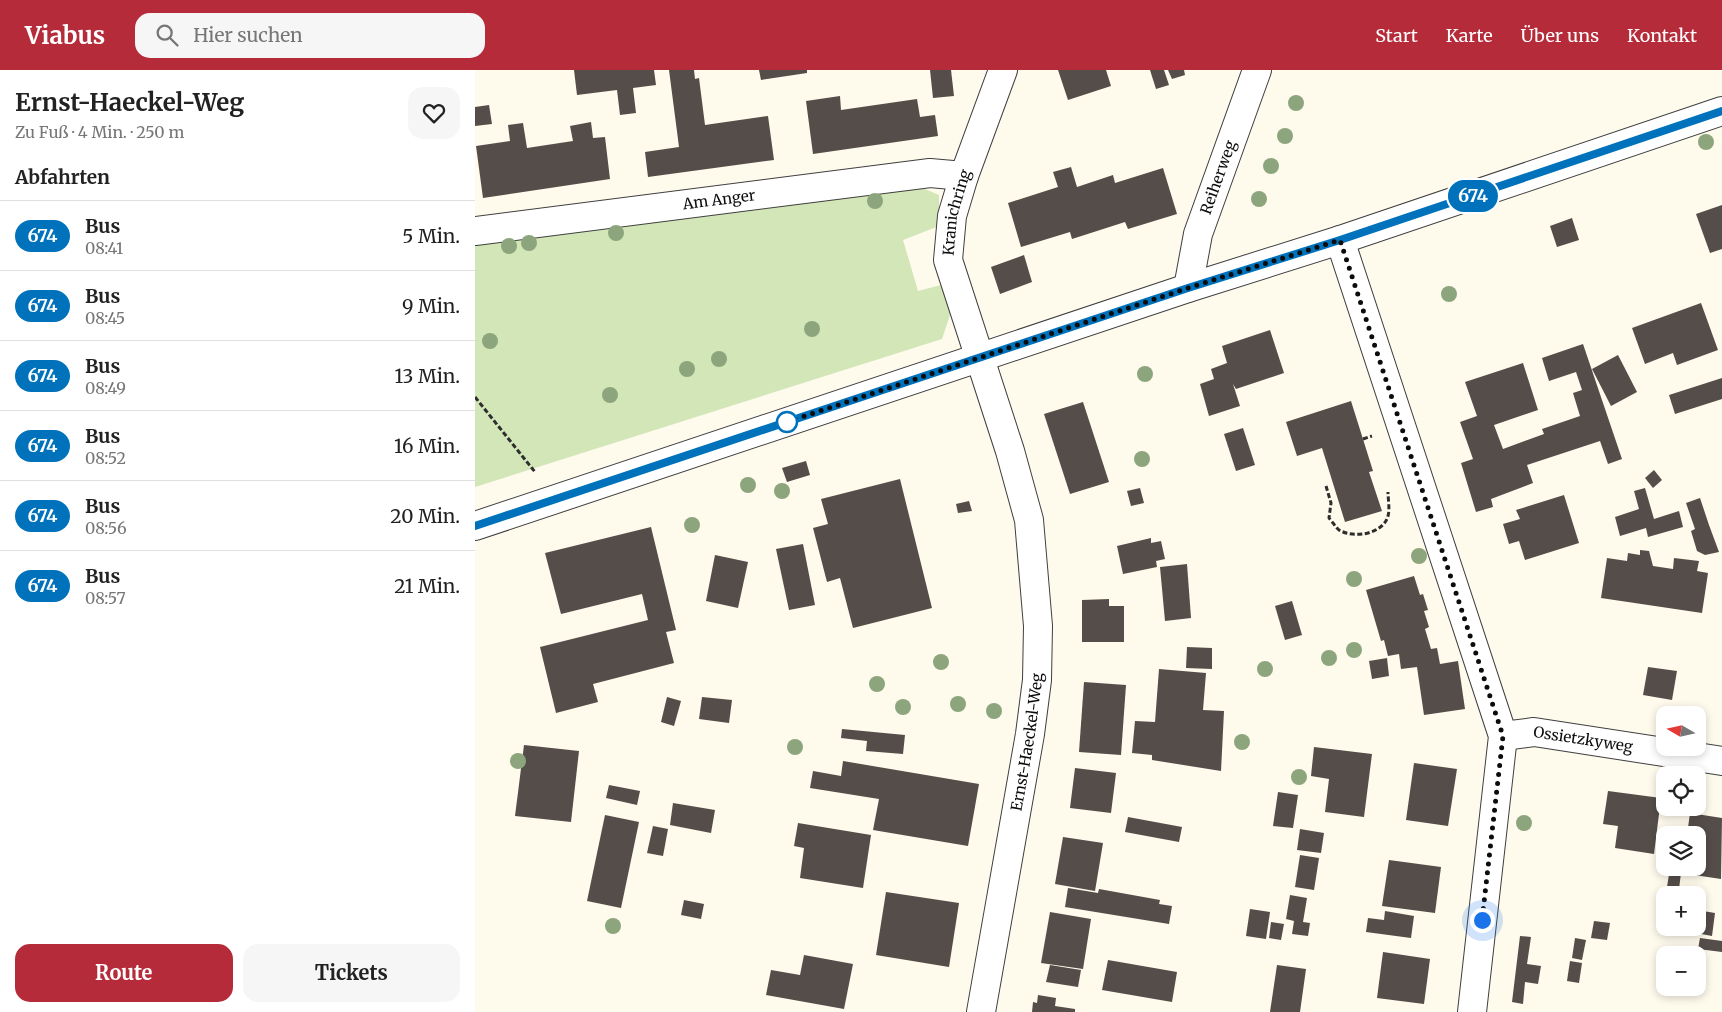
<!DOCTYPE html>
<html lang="de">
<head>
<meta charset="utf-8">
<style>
  :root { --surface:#fff; --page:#f6f6f6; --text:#222; --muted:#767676; --line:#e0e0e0; --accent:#b52b39 }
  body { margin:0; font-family:Merriweather,serif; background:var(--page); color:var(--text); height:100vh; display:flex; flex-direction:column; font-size:19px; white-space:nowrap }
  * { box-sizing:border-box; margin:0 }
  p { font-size:16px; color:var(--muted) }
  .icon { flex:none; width:28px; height:28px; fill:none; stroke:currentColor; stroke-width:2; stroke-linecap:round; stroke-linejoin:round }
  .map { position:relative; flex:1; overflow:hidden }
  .side { display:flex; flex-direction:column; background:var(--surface); width:475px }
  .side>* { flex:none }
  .badge { padding:0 10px; border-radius:16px; font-size:18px; line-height:32px }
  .needle { width:32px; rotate:279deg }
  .controls { position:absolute; left:1181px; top:636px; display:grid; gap:10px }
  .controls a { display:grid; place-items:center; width:50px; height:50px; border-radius:10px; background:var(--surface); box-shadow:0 2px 8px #0003; font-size:25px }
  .you { position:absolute; width:25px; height:25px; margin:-12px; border:4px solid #fff; border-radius:50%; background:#1a73e8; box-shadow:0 0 0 8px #1a73e833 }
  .map>.badge { position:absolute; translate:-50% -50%; box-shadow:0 0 0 2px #fff }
  h2 { padding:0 15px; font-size:19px; line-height:45px }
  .round { display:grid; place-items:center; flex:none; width:52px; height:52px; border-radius:15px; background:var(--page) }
  .headline { display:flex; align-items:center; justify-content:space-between; height:85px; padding:0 15px }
  h1 { font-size:24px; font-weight:700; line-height:38px }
  .cta { display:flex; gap:10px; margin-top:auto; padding:10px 15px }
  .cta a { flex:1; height:58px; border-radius:15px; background:var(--accent); color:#fff; font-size:20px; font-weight:700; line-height:58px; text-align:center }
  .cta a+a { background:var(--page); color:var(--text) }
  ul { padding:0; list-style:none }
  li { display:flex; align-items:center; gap:15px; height:70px; padding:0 15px; border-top:1px solid var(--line) }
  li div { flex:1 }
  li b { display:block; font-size:19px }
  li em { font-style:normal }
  li .badge { min-width:55px; font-weight:700; text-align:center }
  header { display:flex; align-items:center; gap:30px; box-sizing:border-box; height:70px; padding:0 25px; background:var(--accent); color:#fff }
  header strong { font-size:24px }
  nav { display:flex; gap:28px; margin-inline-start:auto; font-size:18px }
  .search { width:350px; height:45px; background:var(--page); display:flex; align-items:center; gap:12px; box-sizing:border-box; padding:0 18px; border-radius:15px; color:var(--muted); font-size:19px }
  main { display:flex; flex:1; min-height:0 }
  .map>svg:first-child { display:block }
  .green { fill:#d2e6b8 }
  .building { fill:#544d49 }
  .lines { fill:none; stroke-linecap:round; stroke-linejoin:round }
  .street-casing { stroke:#3f3f3f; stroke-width:30 }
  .path { stroke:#2e2e2e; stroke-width:3; stroke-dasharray:5 2.5; stroke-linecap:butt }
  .street { stroke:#fff; stroke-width:28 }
  .tree { fill:#8da57c }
  .line-casing { stroke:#fff; stroke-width:11 }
  .line { stroke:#0072bc; stroke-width:8 }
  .walk { stroke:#0c0c0c; stroke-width:5; stroke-dasharray:0 9 }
  .stop-dot { fill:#fff; stroke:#0072bc; stroke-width:2.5 }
  .labels { text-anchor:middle; stroke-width:5; stroke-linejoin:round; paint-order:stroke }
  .street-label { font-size:15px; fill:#0c0c0c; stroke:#fff }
</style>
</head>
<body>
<header>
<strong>Viabus</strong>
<div class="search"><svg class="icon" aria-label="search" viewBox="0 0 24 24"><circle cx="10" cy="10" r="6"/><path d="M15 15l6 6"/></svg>Hier suchen</div>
<nav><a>Start</a><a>Karte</a><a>Über uns</a><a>Kontakt</a></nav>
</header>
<main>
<section class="side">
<div class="headline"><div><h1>Ernst-Haeckel-Weg</h1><p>Zu Fuß · 4 Min. · 250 m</p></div><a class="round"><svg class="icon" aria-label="heart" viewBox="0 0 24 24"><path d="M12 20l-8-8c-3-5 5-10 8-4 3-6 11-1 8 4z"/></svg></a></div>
<h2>Abfahrten</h2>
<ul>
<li><span class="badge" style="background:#0072bc;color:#fff">674</span><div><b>Bus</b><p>08:41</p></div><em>5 Min.</em></li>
<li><span class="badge" style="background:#0072bc;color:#fff">674</span><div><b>Bus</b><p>08:45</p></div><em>9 Min.</em></li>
<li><span class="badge" style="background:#0072bc;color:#fff">674</span><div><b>Bus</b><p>08:49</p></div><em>13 Min.</em></li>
<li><span class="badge" style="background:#0072bc;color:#fff">674</span><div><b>Bus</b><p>08:52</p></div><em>16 Min.</em></li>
<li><span class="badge" style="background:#0072bc;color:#fff">674</span><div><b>Bus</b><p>08:56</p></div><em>20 Min.</em></li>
<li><span class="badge" style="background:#0072bc;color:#fff">674</span><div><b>Bus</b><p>08:57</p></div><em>21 Min.</em></li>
</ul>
<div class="cta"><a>Route</a><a>Tickets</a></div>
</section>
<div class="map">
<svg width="1247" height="942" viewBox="0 0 1247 942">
  <rect width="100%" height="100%" fill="#fefaec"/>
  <!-- green -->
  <path class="green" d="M443 116 464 125V156L428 170 443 221 466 215 476 242 467 269 0 417V171Z"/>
  <!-- building -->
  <g class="building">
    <path d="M99 0H179L181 15 158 18 161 43 145 45 142 20 102 25Z"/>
    <path d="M194 0H219L220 9 224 8 230 55 293 46 299 90 173 107 170 82 204 77Z"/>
    <path d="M284 0H332V3L286 10Z"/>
    <path d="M455 0H476L479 26 458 28Z"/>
    <path d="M583 0H631L636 16 593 30Z"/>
    <path d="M675 0H689L694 15 681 19Z"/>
    <path d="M693 0H709L710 5 697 9Z"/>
    <path d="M365 26 366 40 442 29 445 47 460 45 463 66 338 84 331 31Z"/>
    <path d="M14 35 17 54 0 56V37Z"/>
    <path d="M116 52 118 68 130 67 135 109 8 128 1 76 35 71 33 55 48 53 52 78 98 71 95 56Z"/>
    <path d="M596 97 602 117 638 105 640 113 688 98 702 144 653 159 650 152 597 169 595 162 546 177 533 133 583 117 578 102Z"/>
    <path d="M1247 135V179L1235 183 1221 144Z"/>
    <path d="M1097 148 1104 170 1082 177 1075 156Z"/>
    <path d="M549 185 557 212 525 224 516 197Z"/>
    <path d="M1226 233 1243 280 1202 295 1198 283 1170 294 1157 258Z"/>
    <path d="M795 260 809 303 761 319 758 314 765 336 734 346 725 314 739 309 736 299 752 293 747 276Z"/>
    <path d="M1108 274 1147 389 1133 394 1125 371 1052 395 1058 413 1016 429 1018 437 1001 442 986 393 998 389 985 352 1002 346 990 312 1048 293 1063 340 1019 355 1028 379 1069 364 1067 359 1105 346 1098 323 1107 320 1101 302 1074 311 1067 288Z"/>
    <path d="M1143 285 1162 322 1136 336 1117 299Z"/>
    <path d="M1247 308V329L1200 344 1194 325Z"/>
    <path d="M876 331 898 401 894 402 907 441 870 452 847 378 822 386 811 352Z"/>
    <path d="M608 332 634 412 595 424 569 344Z"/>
    <path d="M768 358 780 395 761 401 749 364Z"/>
    <path d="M331 391 335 405 312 412 307 398Z"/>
    <path d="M1179 400 1187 410 1178 418 1170 408Z"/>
    <path d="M425 409 457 538 378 558 365 508 352 512 338 458 353 454 346 429Z"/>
    <path d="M665 418 669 433 656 436 652 421Z"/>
    <path d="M1170 418 1179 449 1204 441 1208 457 1173 467 1171 458 1145 466 1140 447 1164 439 1159 421Z"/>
    <path d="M1089 425 1104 473 1050 490 1044 471 1034 474 1028 454 1045 449 1041 440Z"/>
    <path d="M1225 428 1234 455 1244 482 1230 485 1222 481 1216 461 1220 459 1211 433Z"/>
    <path d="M494 431 497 441 483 443 481 434Z"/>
    <path d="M176 457 201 560 191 562 199 593 118 614 123 632 81 643 65 577 173 550 167 524 86 544 70 483Z"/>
    <path d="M676 468V473L686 471 690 489 681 491 682 497 648 504 642 476Z"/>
    <path d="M328 474 340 535 314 540 301 479Z"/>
    <path d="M1165 480 1174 481 1178 496 1198 499 1199 488 1224 491 1222 501 1233 503 1227 543 1126 528 1132 488 1152 491 1153 483 1165 485Z"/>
    <path d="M240 485 273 492 263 538 231 531Z"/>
    <path d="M712 494 716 548 690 551 685 497Z"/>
    <path d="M939 506 945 525 948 524 953 540 949 541 954 557 950 559 956 579 962 578 965 594 983 591 990 639 949 645 942 597 926 599 924 584 913 586 909 570 906 571 891 520Z"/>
    <path d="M634 529V536H649V572H607V530Z"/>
    <path d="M817 531 827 565 810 570 800 536Z"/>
    <path d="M712 577 737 578V599L711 598Z"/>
    <path d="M912 588 914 606 897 609 894 591Z"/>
    <path d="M1173 597 1202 601 1197 630 1168 625Z"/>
    <path d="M684 599 731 603 728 640 749 641 746 701 677 690V685L657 683 660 651 680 652Z"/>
    <path d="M609 612 651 615 646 685 604 682Z"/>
    <path d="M192 627 206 631 199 656 186 652Z"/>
    <path d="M227 627 257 630 254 653 224 649Z"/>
    <path d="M367 659 430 665 428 684 391 681 392 671 366 668Z"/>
    <path d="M49 675 104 681 96 752 40 746Z"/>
    <path d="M839 677 897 684 889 747 850 742 854 709 836 706Z"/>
    <path d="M368 691 504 714 493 776 398 760 404 729 335 718 338 701 366 706Z"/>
    <path d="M939 693 982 699 973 756 931 750Z"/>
    <path d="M600 698 641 703 636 743 595 738Z"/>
    <path d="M134 715 165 721 162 735 131 728Z"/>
    <path d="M1133 721 1186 728 1179 784 1140 778 1143 756 1128 754Z"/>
    <path d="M803 722 823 725 818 758 798 756Z"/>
    <path d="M198 733 240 740 236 763 195 755Z"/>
    <path d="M1215 743 1247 748 1246 809 1206 803 1204 819 1192 817 1195 798H1222V765H1212Z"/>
    <path d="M130 745 164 752 146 838 112 831Z"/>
    <path d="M653 747 707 757 704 772 650 762Z"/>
    <path d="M323 753 396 765 388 818 325 808 329 778 319 776Z"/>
    <path d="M178 756 193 759 188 786 172 783Z"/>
    <path d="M825 759 849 763 846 783 822 780Z"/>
    <path d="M588 767 628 773 620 821 580 814Z"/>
    <path d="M825 785 844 788 839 820 820 817Z"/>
    <path d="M914 790 966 797 960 843 907 836Z"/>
    <path d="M593 818 623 823 624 819 685 830 684 834 697 836 694 854 590 837Z"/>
    <path d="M411 822 484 833 474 897 401 885Z"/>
    <path d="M815 825 832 828 828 852 835 853 833 866 817 864 819 851 811 849Z"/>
    <path d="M209 830 229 834 226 849 206 845Z"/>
    <path d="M775 839 795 842 791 869 771 866Z"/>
    <path d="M1222 840 1240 843 1237 866 1210 861 1211 858H1222Z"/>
    <path d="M910 841 939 846 936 868 891 862 893 848 909 850Z"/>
    <path d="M575 842 616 849 608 899 566 893Z"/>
    <path d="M1119 851 1135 853 1132 870 1116 868Z"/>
    <path d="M796 852 809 854 806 870 794 868Z"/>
    <path d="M1045 866 1056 867 1052 894 1066 896 1063 914 1050 912 1048 934 1037 932Z"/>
    <path d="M1100 868 1111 870 1107 890 1097 888Z"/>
    <path d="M1225 868 1247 871V882L1223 879Z"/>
    <path d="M908 882 955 889 949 934 902 928Z"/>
    <path d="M329 885 378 894 369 939 291 925 296 900 325 905Z"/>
    <path d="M633 890 702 902 697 932 627 920Z"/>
    <path d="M1095 891 1107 893 1104 913 1092 911Z"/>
    <path d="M575 895 606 900 603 917 571 912Z"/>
    <path d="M802 895 831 899 825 942H795Z"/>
    <path d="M563 925 581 928 580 936 600 939V942H557L558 932 562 933Z"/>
  </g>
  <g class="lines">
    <!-- street casing -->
    <g class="street-casing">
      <g id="street">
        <path id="s1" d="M0 161 455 103 489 106"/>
        <path d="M865 170 1028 666 997 942"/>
        <path id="s2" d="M713 218 723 164 782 0"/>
        <path d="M0 456 713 218 865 170 1247 41"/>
        <path id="s3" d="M1028 666 1059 662 1247 691"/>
        <path id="s4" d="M506 942 555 664 562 610 563 556 554 450 535 381 473 190 477 146 489 106 528 0"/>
      </g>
    </g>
    <!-- path -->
    <g class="path">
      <path d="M0 327 60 402"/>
      <path d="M888 369 897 366"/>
      <path d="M851 416 856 433 854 448C857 451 861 458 864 460 879 469 908 464 913 446 915 439 913 429 913 422"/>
    </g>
    <!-- street -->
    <use href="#street" class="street"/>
  </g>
  <!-- trees -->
  <g class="tree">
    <circle cx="821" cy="33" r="8"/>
    <circle cx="810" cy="66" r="8"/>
    <circle cx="1231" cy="72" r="8"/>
    <circle cx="796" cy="96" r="8"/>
    <circle cx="784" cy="129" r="8"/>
    <circle cx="400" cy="131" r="8"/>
    <circle cx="141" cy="163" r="8"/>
    <circle cx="54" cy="173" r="8"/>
    <circle cx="34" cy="176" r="8"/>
    <circle cx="974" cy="224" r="8"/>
    <circle cx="337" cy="259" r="8"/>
    <circle cx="15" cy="271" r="8"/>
    <circle cx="244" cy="289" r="8"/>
    <circle cx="212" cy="299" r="8"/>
    <circle cx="670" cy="304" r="8"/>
    <circle cx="135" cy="325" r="8"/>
    <circle cx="667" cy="389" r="8"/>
    <circle cx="273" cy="415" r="8"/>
    <circle cx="307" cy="421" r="8"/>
    <circle cx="217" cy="455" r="8"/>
    <circle cx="944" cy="486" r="8"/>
    <circle cx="879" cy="509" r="8"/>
    <circle cx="879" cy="580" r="8"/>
    <circle cx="854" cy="588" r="8"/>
    <circle cx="466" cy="592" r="8"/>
    <circle cx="790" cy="599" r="8"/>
    <circle cx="402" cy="614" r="8"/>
    <circle cx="483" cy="634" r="8"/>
    <circle cx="428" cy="637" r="8"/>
    <circle cx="519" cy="641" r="8"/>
    <circle cx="767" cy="672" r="8"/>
    <circle cx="320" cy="677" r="8"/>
    <circle cx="43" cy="691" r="8"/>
    <circle cx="824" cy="707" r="8"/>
    <circle cx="1049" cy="753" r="8"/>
    <circle cx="138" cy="856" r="8"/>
  </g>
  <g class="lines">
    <!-- line casing -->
    <g class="line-casing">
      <path id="line" d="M0 456 713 218 865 170 1247 41"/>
    </g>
    <!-- line -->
    <use href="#line" class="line"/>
    <!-- walk -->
    <path class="walk" d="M312 352 713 218 865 170 1028 666 1007 850"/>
  </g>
  <!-- markers -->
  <circle class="stop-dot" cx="312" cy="352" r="10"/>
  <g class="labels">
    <!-- street labels -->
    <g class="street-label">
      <text dy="5" stroke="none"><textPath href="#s2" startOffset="115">Reiherweg</textPath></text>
      <text dy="5" stroke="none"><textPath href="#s1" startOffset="246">Am Anger</textPath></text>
      <text dy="5" stroke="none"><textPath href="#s4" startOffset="818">Kranichring</textPath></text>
      <text dy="5" stroke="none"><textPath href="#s3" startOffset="81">Ossietzkyweg</textPath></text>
      <text dy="5" stroke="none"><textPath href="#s4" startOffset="274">Ernst-Haeckel-Weg</textPath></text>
    </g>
  </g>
</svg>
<div class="controls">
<a><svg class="needle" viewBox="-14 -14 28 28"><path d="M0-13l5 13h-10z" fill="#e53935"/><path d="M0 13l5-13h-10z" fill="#767676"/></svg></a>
<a><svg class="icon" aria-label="locate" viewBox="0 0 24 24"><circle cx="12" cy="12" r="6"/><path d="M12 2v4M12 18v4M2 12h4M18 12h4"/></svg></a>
<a><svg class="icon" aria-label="layers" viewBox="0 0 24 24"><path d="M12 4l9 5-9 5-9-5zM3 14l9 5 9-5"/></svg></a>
<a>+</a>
<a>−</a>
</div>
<div class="you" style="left:1007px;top:850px"></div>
<b class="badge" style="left:998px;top:126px;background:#0072bc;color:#fff">674</b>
</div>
</main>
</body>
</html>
